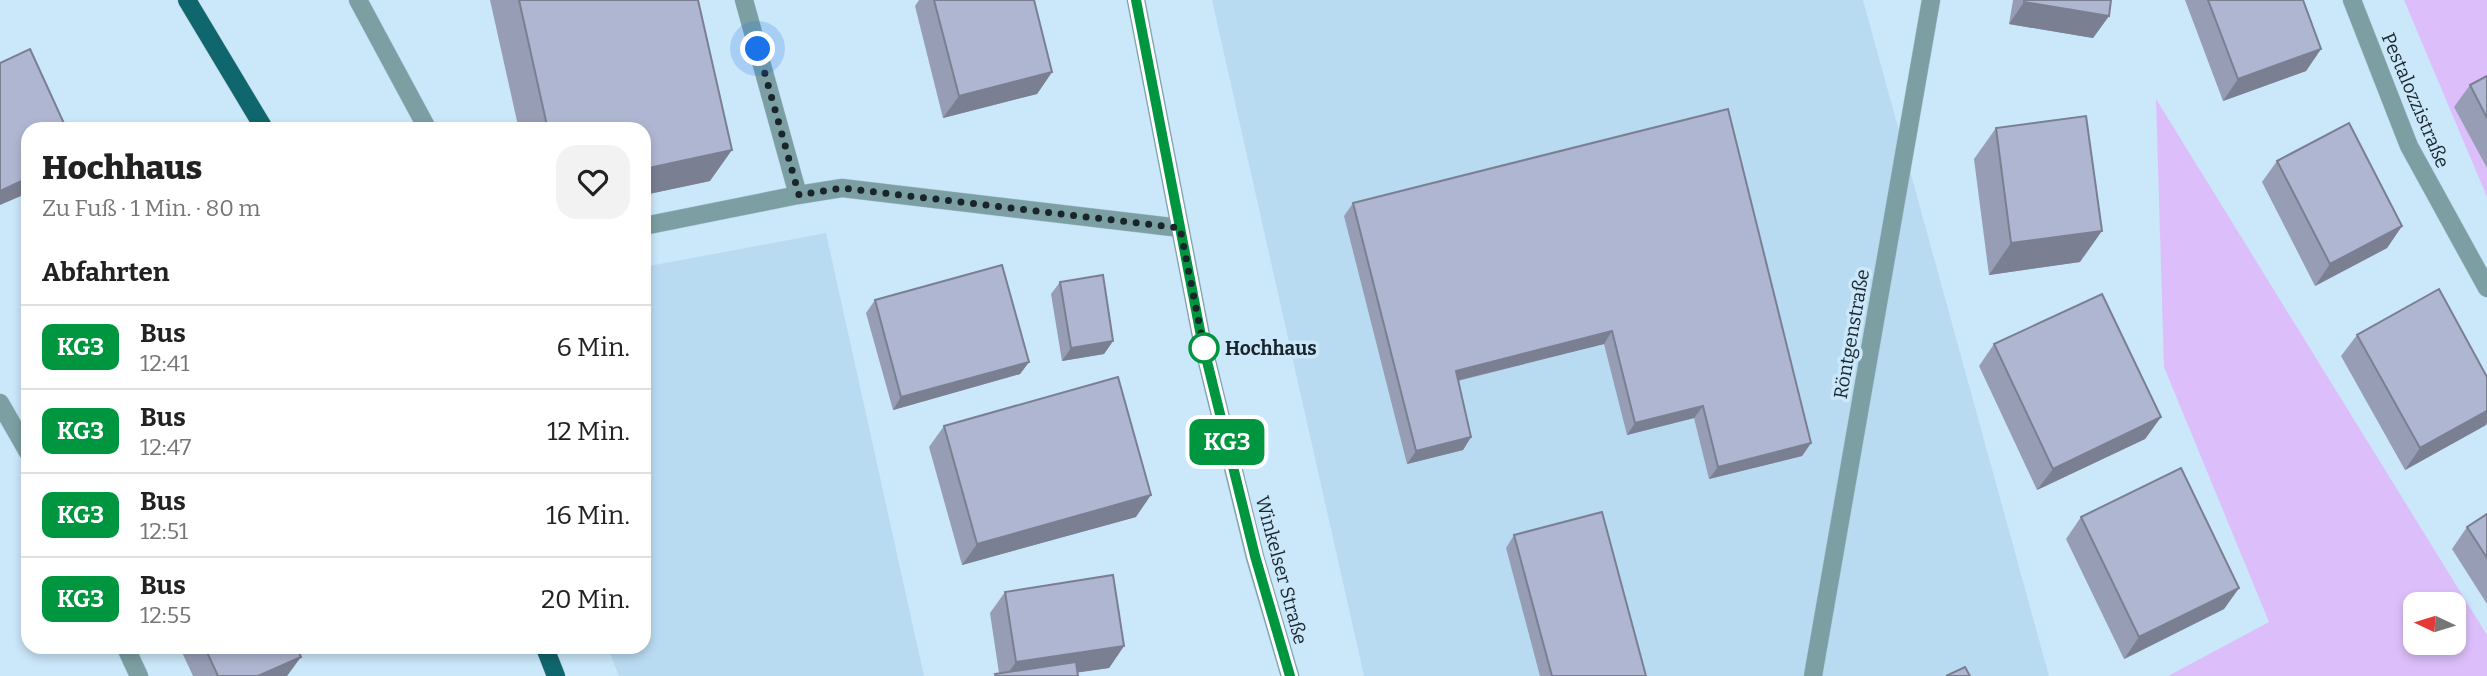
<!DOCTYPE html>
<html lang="de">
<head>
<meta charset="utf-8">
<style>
  :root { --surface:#fff; --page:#f2f2f2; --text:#222; --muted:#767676; --line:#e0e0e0 }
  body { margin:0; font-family:Bitter,serif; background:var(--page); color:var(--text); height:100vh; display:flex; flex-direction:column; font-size:26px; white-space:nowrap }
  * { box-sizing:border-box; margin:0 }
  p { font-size:23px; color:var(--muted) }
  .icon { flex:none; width:38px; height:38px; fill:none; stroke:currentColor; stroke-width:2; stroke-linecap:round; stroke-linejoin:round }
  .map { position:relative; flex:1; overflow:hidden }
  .side { position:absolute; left:21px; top:122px; width:630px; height:532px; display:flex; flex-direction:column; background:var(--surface); border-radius:21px; box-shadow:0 4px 10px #0003 }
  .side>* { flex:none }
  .badge { padding:0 14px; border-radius:10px; font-size:24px; line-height:46px }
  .needle { width:46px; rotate:274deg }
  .controls { position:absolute; left:2403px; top:592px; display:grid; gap:14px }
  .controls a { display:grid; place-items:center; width:63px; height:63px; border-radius:14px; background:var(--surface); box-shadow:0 4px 10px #0003; font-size:35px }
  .you { position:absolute; width:35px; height:35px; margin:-18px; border:5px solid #fff; border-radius:50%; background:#1a73e8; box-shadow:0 0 0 10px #1a73e833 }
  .map>.badge { position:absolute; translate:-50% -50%; box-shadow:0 0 0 4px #fff }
  h2 { padding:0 21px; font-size:26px; line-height:63px }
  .round { display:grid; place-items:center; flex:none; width:74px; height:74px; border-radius:21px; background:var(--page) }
  .summary { display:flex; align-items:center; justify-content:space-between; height:119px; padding:0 21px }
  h1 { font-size:33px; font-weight:800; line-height:52px }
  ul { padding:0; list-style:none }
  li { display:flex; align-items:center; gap:21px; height:84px; padding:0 21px; border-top:2px solid var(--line) }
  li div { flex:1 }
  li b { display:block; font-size:26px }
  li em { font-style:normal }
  li .badge { min-width:77px; font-weight:700; text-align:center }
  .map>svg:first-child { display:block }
  .built { fill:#b9dbf2 }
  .green { fill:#dcbffa; fill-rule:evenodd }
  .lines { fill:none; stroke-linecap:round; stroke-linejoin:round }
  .lane-casing { stroke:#abc4d5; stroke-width:19 }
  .street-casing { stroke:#abc4d5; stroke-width:19 }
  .primary-casing { stroke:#abc4d5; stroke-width:19 }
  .lane { stroke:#7b9fa2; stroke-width:18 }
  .street { stroke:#7b9fa2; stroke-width:18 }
  .primary { stroke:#0f666c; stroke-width:18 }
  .wall { fill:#969db4 }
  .shaded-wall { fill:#7a7f92 }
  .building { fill:#afb6d1; stroke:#7a7f92; stroke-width:2 }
  .line-casing { stroke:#fff; stroke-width:16 }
  .line { stroke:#009640; stroke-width:10 }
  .walk { stroke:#19242b; stroke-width:7; stroke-dasharray:0 12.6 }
  .stop-dot { fill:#fff; stroke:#009640; stroke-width:3.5 }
  .labels { text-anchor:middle; stroke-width:7; stroke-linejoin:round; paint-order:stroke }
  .street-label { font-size:19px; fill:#19242b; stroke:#cbe7fa }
  .stop-label { font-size:19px; font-weight:bold; fill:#19242b; stroke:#cbe7fa; text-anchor:start }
</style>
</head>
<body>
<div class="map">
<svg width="2487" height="676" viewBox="0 0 2487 676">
  <rect width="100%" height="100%" fill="#cbe7fa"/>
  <!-- built -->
  <g class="built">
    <path d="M1212 0H1863L2049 676H1364Z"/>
    <path d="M826 233 924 676H619L608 648H644V267Z"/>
  </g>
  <!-- green -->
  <g class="green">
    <path d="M2404 0H2487V197Z"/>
    <path d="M2156 99 2487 635V676H2168L2269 622 2164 367ZM2415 604H2454V642H2415Z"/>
  </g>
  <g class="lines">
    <!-- lane casing -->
    <g class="lane-casing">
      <g id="lane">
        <path d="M358 0 428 130"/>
        <path d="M644 226 798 195"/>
      </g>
    </g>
    <!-- street casing -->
    <g class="street-casing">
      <g id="street">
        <path d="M744 0 798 195 842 188 1180 228"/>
        <path d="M1136 0 1202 341 1255 557 1290 676"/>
        <path d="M2352 0 2409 146 2487 288"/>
        <path d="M0 403 28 452"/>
        <path d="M126 648 139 676"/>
        <path d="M1813 676 1931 0"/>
      </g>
    </g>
    <!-- primary casing -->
    <g class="primary-casing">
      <g id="primary">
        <path d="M187 0 265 130"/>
        <path d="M545 648 556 676"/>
      </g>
    </g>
    <!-- lane -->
    <use href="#lane" class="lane"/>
    <!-- street -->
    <use href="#street" class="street"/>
    <!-- primary -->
    <use href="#primary" class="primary"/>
  </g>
  <!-- wall -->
  <g class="wall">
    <path d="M490 0H698L710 181 644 195V130H519Z"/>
    <path d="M919 0H1034L1052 72 1037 94 943 118 915 6Z"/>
    <path d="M2013 0H2111L2109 16 2093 38 2009 24Z"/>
    <path d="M2185 0H2303L2321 49 2306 71 2223 101Z"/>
    <path d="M2487 76V168L2454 107 2470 85Z"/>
    <path d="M1728 109 1811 443 1802 456 1709 479 1694 418 1627 435 1604 344 1458 381 1471 437 1463 450 1407 464 1344 216 1353 203Z"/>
    <path d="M1996 128 2080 262 1989 275 1974 159Z"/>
    <path d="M2277 161 2402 226 2387 248 2315 286 2262 182Z"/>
    <path d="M1060 282 1113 341 1104 354 1062 361 1051 294Z"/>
    <path d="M875 300 1029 362 1020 374 893 410 866 313Z"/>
    <path d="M2357 335 2486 425 2405 470 2341 356Z"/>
    <path d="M1994 344 2161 417 2145 439 2037 490 1979 366Z"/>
    <path d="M944 426 1136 517 962 565 929 447Z"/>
    <path d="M2487 514V604L2452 549 2467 527Z"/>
    <path d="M2081 517 2239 588 2224 609 2124 659 2066 539Z"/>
    <path d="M1514 535 1646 676H1540L1506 548Z"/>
    <path d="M1005 592 1124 646 1109 668 1078 672V676H994L995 674 999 673 990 613Z"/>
    <path d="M180 648H297L287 676H193Z"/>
  </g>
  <!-- shaded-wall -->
  <g class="shaded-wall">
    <path d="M2024 2 2109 16 2093 38 2009 24Z"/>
    <path d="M2321 49 2306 71 2223 101 2238 79Z"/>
    <path d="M1052 72 1037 94 943 118 959 96Z"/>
    <path d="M732 150 710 181 644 195V169Z"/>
    <path d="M28 178V193L0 205V191Z"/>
    <path d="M2402 226 2387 248 2315 286 2330 264Z"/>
    <path d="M2102 231 2080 262 1989 275 2011 243Z"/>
    <path d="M1612 331 1604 344 1447 383 1456 371Z"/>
    <path d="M1113 341 1104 354 1062 361 1071 348Z"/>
    <path d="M1029 362 1020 374 893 410 901 397Z"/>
    <path d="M1703 406 1694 418 1627 435 1635 423Z"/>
    <path d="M2487 411V423L2486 425 2405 470 2420 448Z"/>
    <path d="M2161 417 2145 439 2037 490 2053 469Z"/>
    <path d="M1471 437 1463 450 1407 464 1416 451Z"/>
    <path d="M1811 443 1802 456 1709 479 1718 467Z"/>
    <path d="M1151 495 1136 517 962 565 977 544Z"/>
    <path d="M2239 588 2224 609 2124 659 2139 637Z"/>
    <path d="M1124 646 1109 668 1054 676H1006L1016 662Z"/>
    <path d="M301 657 287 676H258Z"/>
  </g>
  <!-- building -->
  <g class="building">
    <path d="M519 0H698L732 150 644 169V130H548Z"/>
    <path d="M934 0H1034L1052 72 959 96Z"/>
    <path d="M2024 0H2111L2109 16 2024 2Z"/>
    <path d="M2208 0H2303L2321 49 2238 79Z"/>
    <path d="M30 49 67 130H28V178L0 191V63Z"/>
    <path d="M2487 76V118L2470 85Z"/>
    <path d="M1728 109 1811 443 1718 467 1703 406 1635 423 1612 331 1456 371 1471 437 1416 451 1353 203Z"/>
    <path d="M2086 116 2102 231 2011 243 1996 128Z"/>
    <path d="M2349 123 2402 226 2330 264 2277 161Z"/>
    <path d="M1002 265 1029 362 901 397 875 300Z"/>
    <path d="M1103 275 1113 341 1071 348 1060 282Z"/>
    <path d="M2439 289 2487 377V411L2420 448 2357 335Z"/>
    <path d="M2102 294 2161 417 2053 469 1994 344Z"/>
    <path d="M1118 377 1151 495 977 544 944 426Z"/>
    <path d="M2181 468 2239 588 2139 637 2081 517Z"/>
    <path d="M1602 512 1646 676H1552L1514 535Z"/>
    <path d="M2487 514V558L2467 527Z"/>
    <path d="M1113 575 1124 646 1016 662 1005 592Z"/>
    <path d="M205 648H297L301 657 258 676H218Z"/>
    <path d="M1076 662 1078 676H996L995 674Z"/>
    <path d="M1965 667 1970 676H1946Z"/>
  </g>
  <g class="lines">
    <!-- line casing -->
    <g class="line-casing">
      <path id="line" d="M1136 0 1202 341 1255 556 1290 676"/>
    </g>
    <!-- line -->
    <use href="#line" class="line"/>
    <!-- walk -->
    <path class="walk" d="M758 49 799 195 842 188 1180 228 1204 348"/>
  </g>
  <!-- markers -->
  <circle class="stop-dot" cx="1204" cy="348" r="14"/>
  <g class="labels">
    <!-- street labels -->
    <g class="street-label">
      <text transform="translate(2416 100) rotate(67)" y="7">Pestalozzistraße</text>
      <text transform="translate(1851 334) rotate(-80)" y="7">Röntgenstraße</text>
      <text transform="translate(1282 570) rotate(75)" y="7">Winkelser Straße</text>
    </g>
    <!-- stop labels -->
    <g class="stop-label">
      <text x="1225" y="355">Hochhaus</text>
    </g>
  </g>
</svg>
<div class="controls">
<a><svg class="needle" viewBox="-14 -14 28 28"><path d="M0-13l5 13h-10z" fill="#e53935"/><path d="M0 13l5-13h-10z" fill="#767676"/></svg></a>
</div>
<div class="you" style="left:758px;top:49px"></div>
<b class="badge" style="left:1227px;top:442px;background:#009640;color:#fff">KG3</b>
<section class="side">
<div class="summary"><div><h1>Hochhaus</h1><p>Zu Fuß · 1 Min. · 80 m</p></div><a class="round"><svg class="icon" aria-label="heart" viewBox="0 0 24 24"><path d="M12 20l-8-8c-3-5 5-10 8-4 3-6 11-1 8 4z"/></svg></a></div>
<h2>Abfahrten</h2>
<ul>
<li><span class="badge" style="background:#009640;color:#fff">KG3</span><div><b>Bus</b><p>12:41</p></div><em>6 Min.</em></li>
<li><span class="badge" style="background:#009640;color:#fff">KG3</span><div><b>Bus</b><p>12:47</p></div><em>12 Min.</em></li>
<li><span class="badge" style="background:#009640;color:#fff">KG3</span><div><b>Bus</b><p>12:51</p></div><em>16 Min.</em></li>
<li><span class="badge" style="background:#009640;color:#fff">KG3</span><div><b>Bus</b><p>12:55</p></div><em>20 Min.</em></li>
</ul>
</section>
</div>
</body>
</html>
